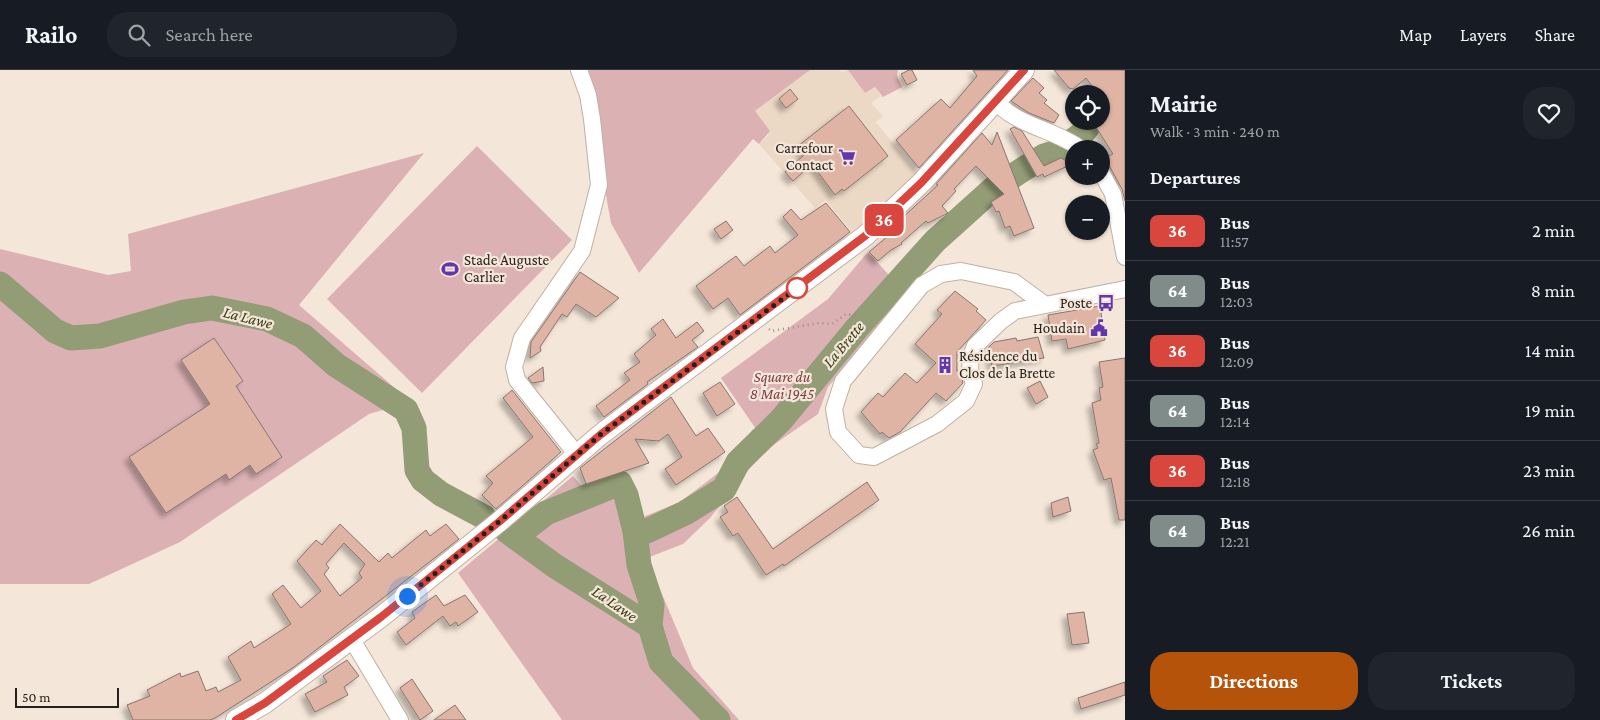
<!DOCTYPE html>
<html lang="en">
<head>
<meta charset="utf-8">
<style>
  :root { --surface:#171b24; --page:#20242c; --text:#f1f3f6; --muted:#9ea1a6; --line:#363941; --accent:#b45309 }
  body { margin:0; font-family:"Crimson Pro",serif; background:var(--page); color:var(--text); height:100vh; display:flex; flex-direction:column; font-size:19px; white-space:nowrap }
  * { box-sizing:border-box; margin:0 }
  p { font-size:16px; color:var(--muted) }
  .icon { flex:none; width:28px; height:28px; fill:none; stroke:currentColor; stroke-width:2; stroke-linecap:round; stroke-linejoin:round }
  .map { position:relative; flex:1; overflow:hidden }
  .drawer { display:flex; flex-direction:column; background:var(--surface); width:475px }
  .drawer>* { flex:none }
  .badge { padding:0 10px; border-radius:8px; font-size:18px; line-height:32px }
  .tools { position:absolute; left:1065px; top:15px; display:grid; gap:10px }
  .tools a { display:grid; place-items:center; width:45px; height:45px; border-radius:50%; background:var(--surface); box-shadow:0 1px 4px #0004; font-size:25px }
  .scale { position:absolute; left:15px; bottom:12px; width:104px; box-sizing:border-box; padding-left:5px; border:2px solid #25201b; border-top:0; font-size:14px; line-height:18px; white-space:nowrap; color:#25201b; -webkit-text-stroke:4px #f4e6d8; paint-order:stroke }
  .you { position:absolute; width:25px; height:25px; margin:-12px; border:4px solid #fff; border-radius:50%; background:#1a73e8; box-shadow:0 0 0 8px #1a73e833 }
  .map>.badge { position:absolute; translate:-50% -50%; box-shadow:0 0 0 2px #fff }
  h2 { padding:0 25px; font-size:19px; line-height:45px }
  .round { display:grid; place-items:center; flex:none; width:52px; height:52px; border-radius:20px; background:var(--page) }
  .head { display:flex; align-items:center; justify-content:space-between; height:85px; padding:0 25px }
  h1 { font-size:24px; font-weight:700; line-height:38px }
  .primary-button { display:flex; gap:10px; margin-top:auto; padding:10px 25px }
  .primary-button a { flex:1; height:58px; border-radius:20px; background:var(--accent); color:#fff; font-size:20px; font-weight:700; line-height:58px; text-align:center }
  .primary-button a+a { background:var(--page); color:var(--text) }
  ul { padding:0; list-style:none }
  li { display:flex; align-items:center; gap:15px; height:60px; padding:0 25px; border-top:1px solid var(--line) }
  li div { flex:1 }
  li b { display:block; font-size:19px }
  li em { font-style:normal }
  li .badge { min-width:55px; font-weight:700; text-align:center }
  header { display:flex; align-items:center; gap:30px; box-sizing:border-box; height:70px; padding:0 25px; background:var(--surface); border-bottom:1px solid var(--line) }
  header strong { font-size:24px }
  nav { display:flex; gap:28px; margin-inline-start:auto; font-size:18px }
  .search { width:350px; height:45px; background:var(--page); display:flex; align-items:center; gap:12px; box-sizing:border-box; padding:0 18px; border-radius:20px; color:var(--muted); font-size:19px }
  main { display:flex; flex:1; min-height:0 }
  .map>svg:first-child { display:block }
  .built { fill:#ecd9c5 }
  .green { fill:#dbb1b4 }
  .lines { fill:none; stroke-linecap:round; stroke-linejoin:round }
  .river { stroke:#929c75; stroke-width:25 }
  .building { fill:#e0b4a4; stroke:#87756f; fill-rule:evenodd; filter:url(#shadow) }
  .minor-casing { stroke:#bfb1a4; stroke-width:18 }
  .major-casing { stroke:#bfb1a4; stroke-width:22 }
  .path { stroke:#998f85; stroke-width:2.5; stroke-dasharray:1 4; stroke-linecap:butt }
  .minor { stroke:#fff; stroke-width:16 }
  .major { stroke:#fff; stroke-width:20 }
  .line-casing { stroke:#fff; stroke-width:11 }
  .line { stroke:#d9463e; stroke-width:8 }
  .walk { stroke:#25201b; stroke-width:5; stroke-dasharray:0 9 }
  .stop-dot { fill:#fff; stroke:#d9463e; stroke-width:2.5 }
  .labels { text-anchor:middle; stroke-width:4.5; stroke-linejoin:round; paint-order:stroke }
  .poi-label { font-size:15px; fill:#25201b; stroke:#f4e6d8; text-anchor:end }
  .park-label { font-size:15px; font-style:italic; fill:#7b3d44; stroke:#f4e6d8 }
  .water-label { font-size:16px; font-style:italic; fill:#343d0f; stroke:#f4e6d8 }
</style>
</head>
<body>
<header>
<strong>Railo</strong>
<div class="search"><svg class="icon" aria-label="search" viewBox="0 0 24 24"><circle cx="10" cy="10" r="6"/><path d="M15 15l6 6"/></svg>Search here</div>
<nav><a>Map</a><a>Layers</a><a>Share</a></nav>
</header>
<main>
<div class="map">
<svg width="1125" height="650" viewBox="0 0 1125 650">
  <defs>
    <filter id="shadow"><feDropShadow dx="-4.5" dy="4.5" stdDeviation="2.5" flood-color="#0004"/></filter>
  </defs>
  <rect width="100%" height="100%" fill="#f4e6d8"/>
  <!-- built -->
  <path class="built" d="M810 0H840L842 2 848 0 865 23 875 17 881 26 871 33 883 46 876 52 919 106 854 165 826 130 815 138 759 74 769 65 755 41Z"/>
  <!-- green -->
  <g class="green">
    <path d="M579 0H810L755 41 770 61 759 74 753 69 639 203 611 153 588 25Z"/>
    <path d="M848 0H898L897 6 902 17 883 27 875 17 865 23Z"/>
    <path d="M477 76 572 170 422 323 327 229Z"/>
    <path d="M424 83 299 235 411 332 369 344 180 472 89 514H0V179L108 205 131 201 128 164Z"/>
    <path d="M868 182 906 224 828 317 818 344 769 378 721 308 828 229Z"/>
    <path d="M753 359 763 382 710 448 683 474 647 488 693 598 739 650H562L458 503 573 406 586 421 624 407 638 449 680 432 726 397Z"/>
  </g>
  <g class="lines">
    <!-- river -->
    <g class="river">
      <path d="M0 214 55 261 71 268 100 266 184 242 212 238 267 249 303 266 336 295 406 340 414 358 417 400 423 410 441 424 484 447"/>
      <path d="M507 461 555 496 650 556 661 592 718 650"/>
      <path d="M635 461 639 495 652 535 650 556"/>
      <path d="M516 466 546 443 620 413 626 425 635 461H647L685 443 724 419 738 392 781 350 857 258 935 171 994 118 1044 86 1059 81 1083 63 1092 51"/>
    </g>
  </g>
  <!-- building -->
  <g class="building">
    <path d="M909 0H912L917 10 907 15 901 4Z"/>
    <path d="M973 0H1008L919 98 896 70 941 29 950 38 977 6Z"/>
    <path d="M1054 0H1125V131L1122 119 1105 88 1113 84 1096 57 1098 51H1101V24H1098L1086 8 1073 19 1069 18Z"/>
    <path d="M1033 8 1044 18 1039 23 1047 30 1044 33 1059 45 1054 53 1029 43 1011 31Z"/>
    <path d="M790 19 798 29 786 38 779 29Z"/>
    <path d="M849 36 888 86 844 121 842 119 835 125 812 94 793 111 785 102 804 85 798 76Z"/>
    <path d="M1014 57 1022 61 1044 96 1061 88 1072 94 1044 107 1043 104 1037 107 1010 59Z"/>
    <path d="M997 62 1034 158 1014 166 1010 156 1005 158 999 141 996 142 991 132 1004 124 976 96 954 119 956 121 942 136 948 143 928 153 926 151 901 173 902 174 891 180 878 191 869 182 893 162 890 159 938 115 936 114 982 63 992 75Z"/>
    <path d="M826 133 850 162 740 245 728 228 713 239 696 216 736 186 744 196 770 176 775 183 798 165 783 147 791 139 801 150Z"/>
    <path d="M726 151 733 160 721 169 714 159Z"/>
    <path d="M580 202 619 228 596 247 576 234 567 247 562 244 540 277 541 281 530 288 531 272Z"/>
    <path d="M955 221 978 239 976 241 986 250 957 282V301H960L963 313 946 331 936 323 900 362 889 368 882 362 880 364 861 342 878 323 883 327 905 303 917 313 936 293 915 274 942 244 937 240Z"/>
    <path d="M1100 236 1105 270 1068 279 1066 269 1052 271 1048 245Z"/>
    <path d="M663 249 676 268 697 252 704 261 692 270 698 277 647 312 648 314 604 347 596 336 630 310 624 303 640 292 634 284 656 265 651 259Z"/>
    <path d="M1038 267 1044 288 992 296 989 277 994 272 1016 268 1017 271Z"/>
    <path d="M214 268 243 311 236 316 282 387 256 404 250 395 229 410 226 404 166 443 129 387 210 334 181 290Z"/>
    <path d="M1125 288V450H1119L1111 408 1104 410 1093 380 1098 378 1096 374 1099 373 1092 333 1101 330 1099 318 1103 317 1099 292Z"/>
    <path d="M543 297 544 311 532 313 528 308Z"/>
    <path d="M1040 311 1048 327 1036 334 1027 318Z"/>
    <path d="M720 312 735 334 717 346 703 323Z"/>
    <path d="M512 320 561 382 496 439 482 425 493 413 486 406 533 367 503 328Z"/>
    <path d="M671 327 696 366 708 358 725 382 676 415 665 399 682 387 668 364 659 371 635 369 649 393 586 414 580 398Z"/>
    <path d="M867 412 879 430 784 496 783 494 766 505 738 463 733 466 720 447 728 442 724 436 737 427 773 479Z"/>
    <path d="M1068 427 1071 441 1053 447 1051 433Z"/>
    <path d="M340 454 379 492 388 483 392 488 426 460 430 466 446 454 459 469 294 597 215 648 210 650H133L127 635 150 626 147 620 180 603 181 607 198 601 206 621 216 617 218 622 241 610 228 587 251 571 254 578 291 554 272 524 283 515 301 538 321 521 297 491 316 470 322 475ZM344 473 365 494 359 503 362 508 340 526 324 504 329 498 326 494Z"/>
    <path d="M436 525 444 536 465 525 478 542 458 556 456 552 450 556 443 546 406 575 397 562 415 548 412 542Z"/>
    <path d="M1084 542 1089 573 1072 575 1067 544Z"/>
    <path d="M347 590 359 606 344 617 348 625 315 642 305 624 327 612 323 606Z"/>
    <path d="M412 609 433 641 420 650 400 618Z"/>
    <path d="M1125 612V625L1081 639 1078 628Z"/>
    <path d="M455 635 466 650H434Z"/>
  </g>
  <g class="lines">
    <!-- minor casing -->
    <g class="minor-casing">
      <g id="minor">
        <path d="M995 30C1015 56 1055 59 1081 79"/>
        <path d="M1101 102 1113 124 1125 187"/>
        <path d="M1044 234 1014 212 961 201 941 204 922 215 843 311 834 339 838 362 859 385 874 387 937 354 966 331 974 314 970 299 971 286 975 276 1001 251 1015 241 1125 219"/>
        <path d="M578 386 517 310 514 297 522 268 582 181 599 115 592 49 588 25 579 0"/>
        <path d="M351 568 400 650"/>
      </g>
    </g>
    <!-- major casing -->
    <g class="major-casing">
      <path id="major" d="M236 650 265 633 381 547 500 451 600 365 865 166 921 113 1024 0"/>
    </g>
    <!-- path -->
    <path class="path" d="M769 259 771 261 819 253 832 254 846 244 859 246 869 259"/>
    <!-- minor -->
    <use href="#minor" class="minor"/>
    <!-- major -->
    <use href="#major" class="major"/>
  </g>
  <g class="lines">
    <!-- line casing -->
    <g class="line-casing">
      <path id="line" d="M236 650 265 633 381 547 500 451 600 365 865 166 921 113 1024 0"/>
    </g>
    <!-- line -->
    <use href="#line" class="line"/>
    <!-- walk -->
    <path class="walk" d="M407 526 500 451 600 365 797 218"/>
  </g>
  <!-- icons -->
  <defs>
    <g id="supermarket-bare" transform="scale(1.35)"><path d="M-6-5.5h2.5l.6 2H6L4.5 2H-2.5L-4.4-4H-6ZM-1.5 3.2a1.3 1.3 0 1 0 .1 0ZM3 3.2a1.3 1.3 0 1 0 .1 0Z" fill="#6237ae" stroke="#f4e6d8" stroke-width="2.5" paint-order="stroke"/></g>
    <g id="stadium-bare" transform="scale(1.35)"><path d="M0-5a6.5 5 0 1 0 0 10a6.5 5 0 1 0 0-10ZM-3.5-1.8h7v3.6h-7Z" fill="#6237ae" stroke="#f4e6d8" stroke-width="2.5" paint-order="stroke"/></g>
    <g id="bus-bare" transform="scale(1.35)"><path d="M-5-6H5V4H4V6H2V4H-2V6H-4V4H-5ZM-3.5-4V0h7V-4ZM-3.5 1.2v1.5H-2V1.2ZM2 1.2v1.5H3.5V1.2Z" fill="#6237ae" stroke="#f4e6d8" stroke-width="2.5" paint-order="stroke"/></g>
    <g id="civic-bare" transform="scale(1.35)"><path d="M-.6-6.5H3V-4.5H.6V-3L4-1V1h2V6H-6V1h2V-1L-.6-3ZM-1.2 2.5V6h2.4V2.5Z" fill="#6237ae" stroke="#f4e6d8" stroke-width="2.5" paint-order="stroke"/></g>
    <g id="building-bare" transform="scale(1.35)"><path d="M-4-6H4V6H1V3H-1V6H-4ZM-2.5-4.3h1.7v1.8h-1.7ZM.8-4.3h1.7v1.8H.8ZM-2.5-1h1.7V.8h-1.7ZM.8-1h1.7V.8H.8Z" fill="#6237ae" stroke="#f4e6d8" stroke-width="2.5" paint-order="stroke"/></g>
  </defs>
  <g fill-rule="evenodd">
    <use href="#supermarket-bare" x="847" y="87"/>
    <use href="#stadium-bare" x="450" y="199"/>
    <use href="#bus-bare" x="1106" y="233"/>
    <use href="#civic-bare" x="1099" y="258"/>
    <use href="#building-bare" x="945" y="295"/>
  </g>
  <!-- markers -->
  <circle class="stop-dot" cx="797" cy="218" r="10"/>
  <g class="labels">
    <!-- poi labels -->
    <g class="poi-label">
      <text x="833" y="83">Carrefour<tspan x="833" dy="17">Contact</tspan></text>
      <text x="464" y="195" text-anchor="start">Stade Auguste<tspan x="464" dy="17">Carlier</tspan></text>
      <text x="1092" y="238">Poste</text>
      <text x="1085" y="263">Houdain</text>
      <text x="959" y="291" text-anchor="start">Résidence du<tspan x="959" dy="17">Clos de la Brette</tspan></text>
    </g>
    <!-- park labels -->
    <g class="park-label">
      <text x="782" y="312">Square du<tspan x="782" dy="17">8 Mai 1945</tspan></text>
    </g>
    <!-- water labels -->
    <g class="water-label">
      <text transform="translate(248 247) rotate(14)" y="6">La Lawe</text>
      <text transform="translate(843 274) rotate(-50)" y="6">La Brette</text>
      <text transform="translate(615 533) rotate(34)" y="6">La Lawe</text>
    </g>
  </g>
</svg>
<div class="tools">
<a><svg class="icon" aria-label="locate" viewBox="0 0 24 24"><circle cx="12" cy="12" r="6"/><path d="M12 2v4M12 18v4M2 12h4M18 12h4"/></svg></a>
<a>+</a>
<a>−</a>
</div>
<div class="scale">50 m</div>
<div class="you" style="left:407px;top:526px"></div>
<b class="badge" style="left:884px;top:150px;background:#d9463e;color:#fff">36</b>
</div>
<section class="drawer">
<div class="head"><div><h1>Mairie</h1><p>Walk · 3 min · 240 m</p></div><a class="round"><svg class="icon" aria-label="heart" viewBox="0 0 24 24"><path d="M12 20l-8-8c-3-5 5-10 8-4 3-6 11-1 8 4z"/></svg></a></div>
<h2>Departures</h2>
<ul>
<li><span class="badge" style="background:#d9463e;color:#fff">36</span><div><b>Bus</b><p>11:57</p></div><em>2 min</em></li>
<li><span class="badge" style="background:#808c89;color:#fff">64</span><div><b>Bus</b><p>12:03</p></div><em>8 min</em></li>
<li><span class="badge" style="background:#d9463e;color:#fff">36</span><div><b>Bus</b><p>12:09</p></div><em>14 min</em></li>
<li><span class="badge" style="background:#808c89;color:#fff">64</span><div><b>Bus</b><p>12:14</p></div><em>19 min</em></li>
<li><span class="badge" style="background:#d9463e;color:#fff">36</span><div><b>Bus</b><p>12:18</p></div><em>23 min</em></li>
<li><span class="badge" style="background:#808c89;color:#fff">64</span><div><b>Bus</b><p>12:21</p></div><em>26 min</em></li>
</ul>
<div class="primary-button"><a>Directions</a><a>Tickets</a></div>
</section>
</main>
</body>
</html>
